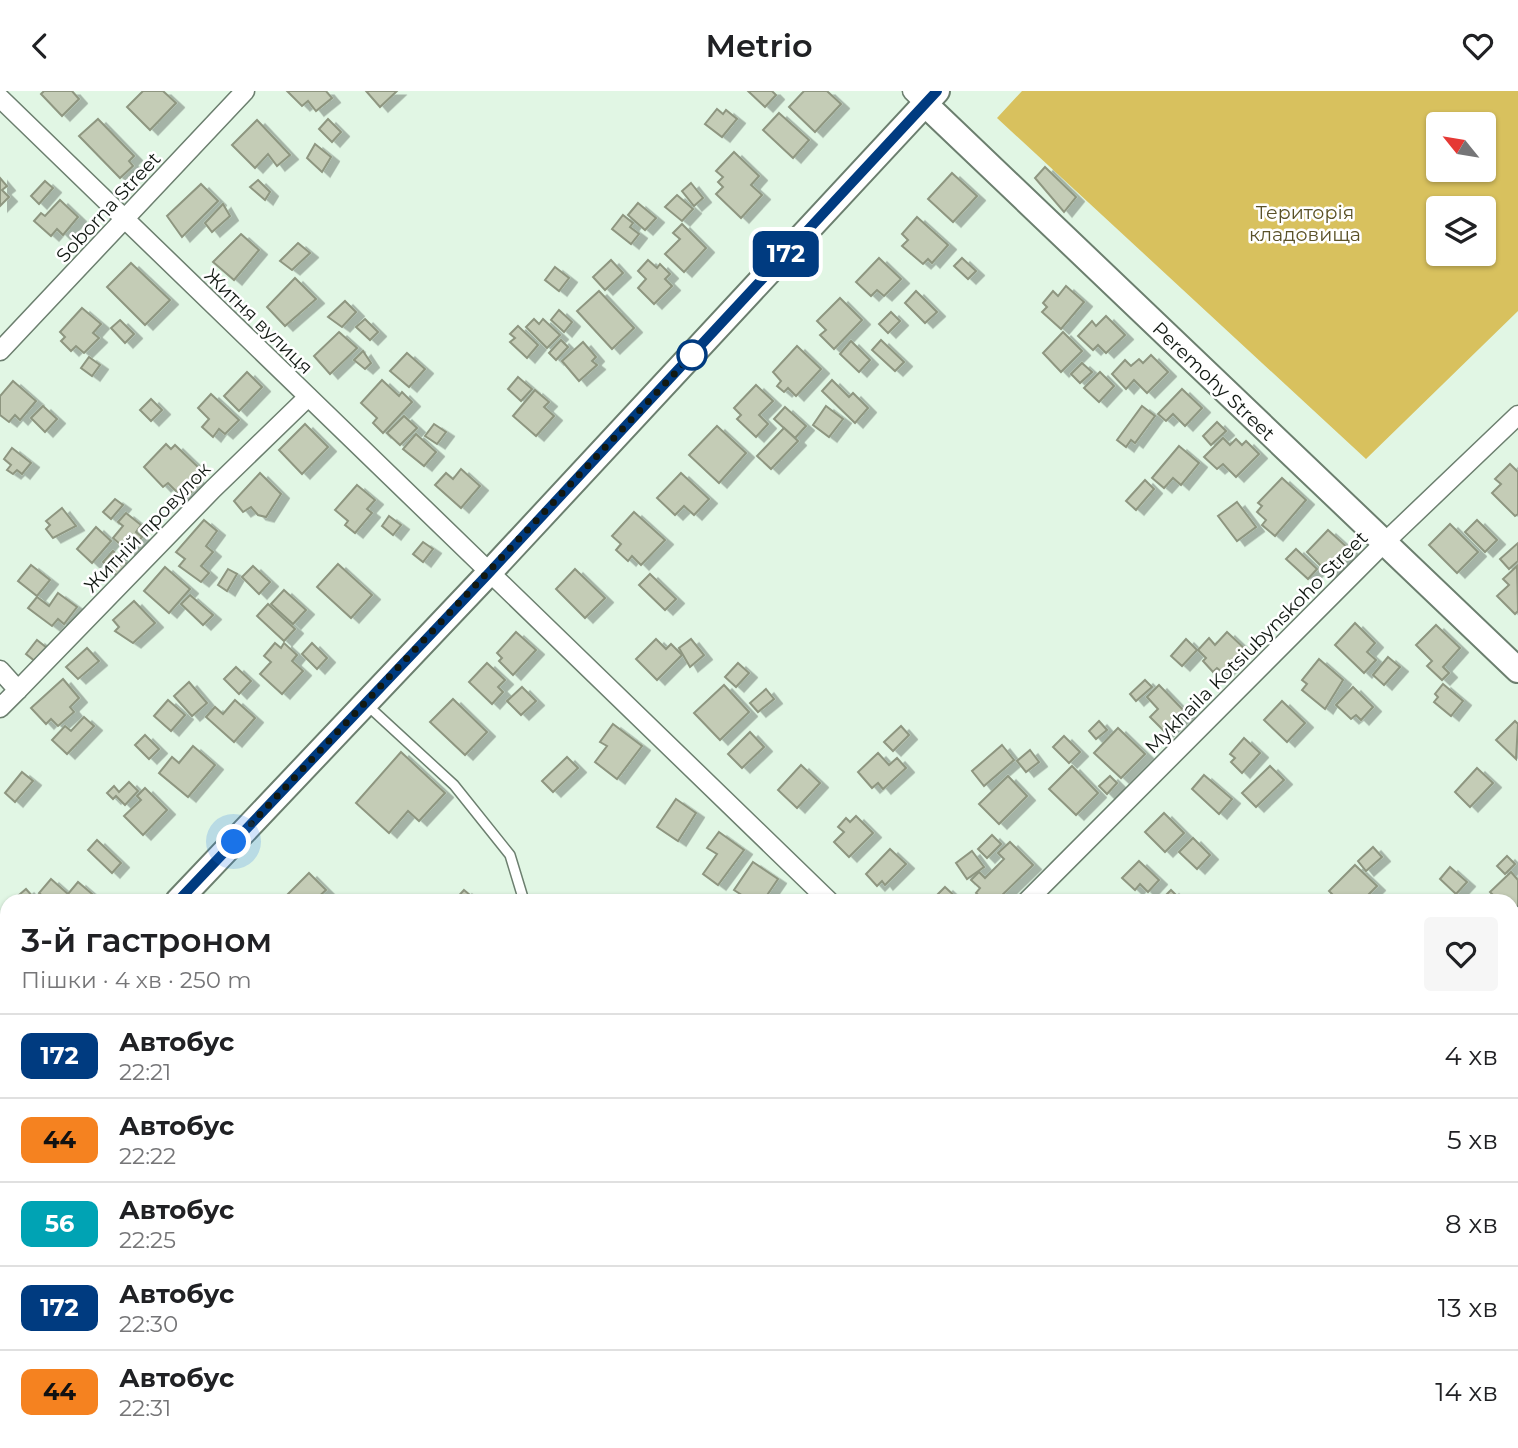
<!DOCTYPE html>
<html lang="uk">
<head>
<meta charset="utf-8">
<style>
  :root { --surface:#fff; --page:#f6f6f6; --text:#202124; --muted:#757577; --line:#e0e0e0 }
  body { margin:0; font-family:Montserrat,sans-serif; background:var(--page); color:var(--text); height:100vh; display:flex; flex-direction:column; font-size:26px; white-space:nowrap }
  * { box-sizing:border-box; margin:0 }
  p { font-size:23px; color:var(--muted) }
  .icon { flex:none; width:38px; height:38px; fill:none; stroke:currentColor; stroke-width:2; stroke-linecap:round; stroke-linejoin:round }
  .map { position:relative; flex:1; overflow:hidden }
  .sheet { position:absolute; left:0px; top:803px; width:1519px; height:555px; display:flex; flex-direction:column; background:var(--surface); border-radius:21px 21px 0 0; box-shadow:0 2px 5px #0004 }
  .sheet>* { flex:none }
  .badge { padding:0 14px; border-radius:10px; font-size:24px; line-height:46px }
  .needle { width:46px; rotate:300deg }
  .fabs { position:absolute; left:1426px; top:21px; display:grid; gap:14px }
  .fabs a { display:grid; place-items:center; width:70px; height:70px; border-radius:7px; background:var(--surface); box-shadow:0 2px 5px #0004; font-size:35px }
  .you { position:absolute; width:35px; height:35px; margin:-18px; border:5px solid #fff; border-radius:50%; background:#1a73e8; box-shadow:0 0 0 10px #1a73e833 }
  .map>.badge { position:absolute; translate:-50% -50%; box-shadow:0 0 0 4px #fff }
  .round { display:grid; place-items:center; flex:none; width:74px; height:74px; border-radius:7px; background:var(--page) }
  .overview { display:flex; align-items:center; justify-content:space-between; height:119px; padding:0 21px }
  h1 { font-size:33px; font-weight:600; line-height:52px }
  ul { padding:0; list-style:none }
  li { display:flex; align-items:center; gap:21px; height:84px; padding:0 21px; border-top:2px solid var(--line) }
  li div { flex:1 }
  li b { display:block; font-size:26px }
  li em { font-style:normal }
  li .badge { min-width:77px; font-weight:700; text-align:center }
  header { display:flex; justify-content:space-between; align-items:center; height:91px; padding:0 21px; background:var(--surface); font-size:32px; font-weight:600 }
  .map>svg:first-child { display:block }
  .forest { fill:#d8c15e; fill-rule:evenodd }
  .water { fill:#36a5ae; stroke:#2b7b80; stroke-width:2 }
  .building { fill:#c4ccb6; stroke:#8e9680; stroke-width:2; filter:url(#shadow) }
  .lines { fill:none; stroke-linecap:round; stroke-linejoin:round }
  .lane-casing { stroke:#6c7f6f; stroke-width:12 }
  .street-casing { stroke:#6c7f6f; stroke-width:21 }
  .secondary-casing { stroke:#6c7f6f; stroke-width:28 }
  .lane { stroke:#fff; stroke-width:9 }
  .street { stroke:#fff; stroke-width:18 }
  .secondary { stroke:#fff; stroke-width:24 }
  .line-casing { stroke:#fff; stroke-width:16 }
  .line { stroke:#003b80; stroke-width:10 }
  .walk { stroke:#121913; stroke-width:7; stroke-dasharray:0 12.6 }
  .stop-dot { fill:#fff; stroke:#003b80; stroke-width:3.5 }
  .labels { text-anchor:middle; stroke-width:5; stroke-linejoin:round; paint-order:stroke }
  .street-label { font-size:19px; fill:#121913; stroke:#fff }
  .park-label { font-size:19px; fill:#5a5127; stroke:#fff }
</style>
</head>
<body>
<header><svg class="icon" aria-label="back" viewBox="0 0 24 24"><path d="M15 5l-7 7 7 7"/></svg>Metrio<svg class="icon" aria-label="heart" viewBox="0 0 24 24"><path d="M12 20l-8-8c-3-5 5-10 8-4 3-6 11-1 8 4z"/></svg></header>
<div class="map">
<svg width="1518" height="1357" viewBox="0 0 1518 1357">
  <defs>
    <filter id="shadow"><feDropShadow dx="8" dy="4.5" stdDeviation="0" flood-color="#0004"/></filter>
  </defs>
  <rect width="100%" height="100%" fill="#e1f6e4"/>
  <!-- forest -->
  <path class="forest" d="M1022 0H1518V220L1366 368 997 27ZM1438 33H1484V79H1438ZM1438 117H1484V163H1438Z"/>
  <!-- water -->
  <path class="water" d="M944 1351H1142L1144 1357H940Z"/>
  <!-- building -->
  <g class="building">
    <path d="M44 0H72L79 8 62 25 41 3Z"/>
    <path d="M143 0H163L176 12 150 39 127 16Z"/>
    <path d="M287 0H326L332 7 316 20 308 10 302 15Z"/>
    <path d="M366 0H397L380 16Z"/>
    <path d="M748 0H772L776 4 765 16Z"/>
    <path d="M804 0H827L841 13 815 41 789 16Z"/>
    <path d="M717 18 723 23 726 19 737 28 722 46 705 33Z"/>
    <path d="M779 22 809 49 793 67 763 39Z"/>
    <path d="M98 28 134 65 129 70 133 75 120 87 79 45Z"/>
    <path d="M328 28 341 41 332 51 319 38Z"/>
    <path d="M257 29 290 64 277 75 268 63 255 77 232 54Z"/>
    <path d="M315 53 331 66 322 81 307 67Z"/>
    <path d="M734 61 759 85 751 94 762 104 741 127 716 103 723 96 718 91 723 86 716 80Z"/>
    <path d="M1045 76 1076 106 1064 121 1035 87Z"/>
    <path d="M952 82 977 105 953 131 928 108Z"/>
    <path d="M0 87 7 95 2 99 9 106 0 115Z"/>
    <path d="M258 89 270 101 265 109 250 96Z"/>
    <path d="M45 90 53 97 39 113 31 105Z"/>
    <path d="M691 92 703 107 694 115 682 100Z"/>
    <path d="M201 93 218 110 182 146 167 125Z"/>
    <path d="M677 104 693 118 682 130 665 116Z"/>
    <path d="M60 109 78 126 63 144 57 138 51 145 34 130 41 122 45 125Z"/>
    <path d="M638 112 656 127 645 139 628 124Z"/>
    <path d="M223 113 230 125 212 141 205 132Z"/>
    <path d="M623 124 633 132 630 136 639 143 631 153 612 138Z"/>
    <path d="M917 126 948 154 932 172 928 168 923 173 902 155 908 149 902 143Z"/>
    <path d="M682 133 706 157 684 181 665 163 680 148 673 142Z"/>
    <path d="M241 143 259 159 234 189 213 171Z"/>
    <path d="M298 152 310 162 292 179 280 170Z"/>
    <path d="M879 167 901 188 884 205 877 199 871 205 856 191Z"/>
    <path d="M962 167 976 180 968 188 954 175Z"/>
    <path d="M611 169 623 182 605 199 593 186Z"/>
    <path d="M648 169 657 177 660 173 670 183 665 188 672 195 654 213 638 197 646 188 638 180Z"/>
    <path d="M131 172 170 209 145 234 107 196Z"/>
    <path d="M555 176 569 187 559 200 545 189Z"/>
    <path d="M295 187 316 208 285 235 267 216Z"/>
    <path d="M1066 195 1084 211 1061 238 1042 221 1047 216 1043 212 1053 200 1058 205Z"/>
    <path d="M599 200 634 237 612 258 577 220Z"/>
    <path d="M916 200 937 221 925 232 905 212Z"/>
    <path d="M840 207 862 229 834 258 820 244 826 239 817 230Z"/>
    <path d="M345 210 356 221 342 236 328 226Z"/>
    <path d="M82 217 101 233 93 242 99 247 84 262 76 255 71 260 61 250 65 246 60 241Z"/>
    <path d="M559 219 572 231 564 241 551 229Z"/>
    <path d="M891 221 900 230 888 242 879 233Z"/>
    <path d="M1106 225 1125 244 1106 262 1098 254 1093 259 1078 245 1092 230 1096 235Z"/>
    <path d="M365 228 378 241 370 249 356 236Z"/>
    <path d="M534 228 539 233 543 228 560 244 547 257 526 236Z"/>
    <path d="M120 229 134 243 125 252 111 237Z"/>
    <path d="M518 235 538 254 527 267 510 251 515 247 510 243Z"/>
    <path d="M339 241 357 257 330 283 314 265Z"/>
    <path d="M1063 241 1082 260 1061 281 1043 262Z"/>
    <path d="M561 249 568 256 556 269 549 262Z"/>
    <path d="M881 249 904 271 895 280 872 259Z"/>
    <path d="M851 250 870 269 859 281 840 263Z"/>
    <path d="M583 251 596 266 592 270 597 274 579 290 562 270Z"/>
    <path d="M797 255 821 278 796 305 788 297 784 301 777 295 781 290 773 281Z"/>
    <path d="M363 260 371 272 365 278 354 269Z"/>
    <path d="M407 262 425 278 409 296 390 280Z"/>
    <path d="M1151 264 1168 281 1147 302 1134 289 1126 298 1112 283 1125 269 1131 275 1139 268 1143 272Z"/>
    <path d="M89 266 100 274 92 285 81 277Z"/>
    <path d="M1082 272 1092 281 1080 292 1071 283Z"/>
    <path d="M247 281 262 296 239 320 224 305Z"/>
    <path d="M1100 281 1114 295 1099 311 1084 297Z"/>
    <path d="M518 286 532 298 521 310 508 298Z"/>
    <path d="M382 289 399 305 402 301 412 311 383 342 373 332 377 327 361 312Z"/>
    <path d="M832 289 849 306 853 302 868 317 855 332 822 300Z"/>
    <path d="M13 290 36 310 20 329 15 324 9 331 0 324V305Z"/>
    <path d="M756 294 773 310 759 324 768 333 756 346 737 328 741 324 734 317Z"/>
    <path d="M1182 298 1202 317 1185 335 1173 323 1166 330 1158 323Z"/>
    <path d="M535 299 549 311 544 316 554 325 536 345 513 325Z"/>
    <path d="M211 303 239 329 225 343 219 338 213 346 202 336 209 328 198 317Z"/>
    <path d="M151 308 162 319 151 330 140 319Z"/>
    <path d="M43 315 57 328 45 341 31 327Z"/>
    <path d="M826 315 843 328 829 346 813 334Z"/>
    <path d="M1142 315 1155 325 1135 352 1131 349 1126 356 1117 349Z"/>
    <path d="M785 316 806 335 795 347 774 328Z"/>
    <path d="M404 325 417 337 400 354 387 342Z"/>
    <path d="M1217 331 1226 340 1211 354 1203 345Z"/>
    <path d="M305 333 328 356 302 383 279 359Z"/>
    <path d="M434 333 446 341 437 353 425 345Z"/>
    <path d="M717 335 746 362 719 392 689 364Z"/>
    <path d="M784 337 798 350 771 378 757 365Z"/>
    <path d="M416 343 436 361 424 375 403 358Z"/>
    <path d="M1223 347 1230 354 1236 348 1242 354 1246 350 1259 363 1236 386 1223 373 1217 378 1204 366Z"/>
    <path d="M166 353 171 358 175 354 200 378 193 385 200 392 184 408 168 392 163 396 144 376Z"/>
    <path d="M1179 355 1199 372 1181 394 1173 387 1164 397 1152 387Z"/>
    <path d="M12 357 31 372 22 383 17 379 13 383 7 379 11 374 4 368Z"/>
    <path d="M1510 373 1518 381V423L1515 425 1492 402 1501 393 1495 388Z"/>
    <path d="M461 378 480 395 461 417 435 394 446 382 453 388Z"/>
    <path d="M260 382 281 403 266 426 258 424 251 416 243 421 234 410Z"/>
    <path d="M681 382 709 408 694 424 684 415 675 424 657 407Z"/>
    <path d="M1282 387 1306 409 1275 445 1262 434 1266 429 1257 421 1262 415 1258 412Z"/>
    <path d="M1145 389 1154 398 1136 419 1126 410Z"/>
    <path d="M357 394 375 409 367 418 372 422 355 442 345 434 348 430 335 419Z"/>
    <path d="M115 408 123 414 111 428 103 421Z"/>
    <path d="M1237 411 1256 436 1237 450 1218 425Z"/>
    <path d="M62 417 76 435 53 447 46 438 50 434 46 430Z"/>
    <path d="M634 421 665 449 641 474 632 465 628 470 616 459 621 453 612 445Z"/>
    <path d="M126 422 141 434 136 441 142 446 129 461 113 447 123 435 118 431Z"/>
    <path d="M389 425 401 434 393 444 382 435Z"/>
    <path d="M204 429 217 440 206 455 213 461 201 475 209 482 201 491 179 475 185 468 176 461Z"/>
    <path d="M1477 429 1497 449 1485 461 1465 441Z"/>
    <path d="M1450 433 1478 461 1457 482 1429 454Z"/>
    <path d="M96 436 111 450 92 472 77 458Z"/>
    <path d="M1328 439 1350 459 1328 482 1307 461Z"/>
    <path d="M423 451 433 458 423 471 413 463Z"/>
    <path d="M1518 452V470L1509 478 1500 468Z"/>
    <path d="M1296 458 1317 478 1308 488 1286 468Z"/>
    <path d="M113 460 128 474 117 485 103 471Z"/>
    <path d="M338 473 372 504 351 527 317 496Z"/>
    <path d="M31 474 50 489 37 505 18 490Z"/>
    <path d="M253 475 270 491 259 503 242 486Z"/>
    <path d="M1517 475 1518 520 1515 523 1497 505 1509 494 1503 488Z"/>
    <path d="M165 476 190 498 169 522 144 500Z"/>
    <path d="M228 478 237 483 227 500 218 494Z"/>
    <path d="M575 478 605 507 585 527 556 498Z"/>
    <path d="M650 483 676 508 665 519 639 494Z"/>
    <path d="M284 499 306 519 293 533 271 513Z"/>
    <path d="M58 502 77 516 64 533 58 528 52 535 28 517 37 506 49 515Z"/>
    <path d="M190 504 213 524 203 534 181 513Z"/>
    <path d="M134 510 155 532 133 552 115 540 119 536 113 529Z"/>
    <path d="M268 513 295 538 284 550 257 525Z"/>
    <path d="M1355 532 1375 552 1367 561 1376 569 1364 582 1335 554Z"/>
    <path d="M1436 534 1460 557 1443 576 1449 582 1442 589 1427 575 1432 570 1416 554Z"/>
    <path d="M516 541 536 559 513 584 499 570 502 567 497 562Z"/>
    <path d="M1227 541 1245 558 1223 582 1217 577 1213 581 1203 570 1206 567 1198 559 1209 547 1215 554Z"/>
    <path d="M656 548 666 558 671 553 682 564 657 589 636 568Z"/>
    <path d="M691 548 704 564 690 576 679 557Z"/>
    <path d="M1186 548 1197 559 1182 575 1171 565Z"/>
    <path d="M37 549 47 557 36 571 26 563Z"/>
    <path d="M275 552 281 557 284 552 297 564 292 570 303 580 282 603 260 583 271 571 264 565Z"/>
    <path d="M312 552 327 567 317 578 302 563Z"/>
    <path d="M87 557 99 570 78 588 66 576Z"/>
    <path d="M1388 566 1400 576 1384 594 1373 584Z"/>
    <path d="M1319 568 1343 589 1325 618 1302 599 1307 593 1302 589Z"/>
    <path d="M487 572 505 589 498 596 503 601 492 613 469 591Z"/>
    <path d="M738 572 749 582 736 596 725 586Z"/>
    <path d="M236 576 251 590 239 603 224 588Z"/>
    <path d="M63 588 79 607 70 616 74 621 58 635 51 628 46 633 31 617Z"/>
    <path d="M1145 589 1152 596 1136 610 1130 603Z"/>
    <path d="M189 591 207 612 192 625 174 605Z"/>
    <path d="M1443 593 1463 610 1451 625 1434 611 1438 606 1435 603Z"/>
    <path d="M724 594 749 621 720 649 694 622Z"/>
    <path d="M1159 594 1186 622 1165 641 1150 626 1158 618 1147 606Z"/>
    <path d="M522 596 536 610 521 624 507 610Z"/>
    <path d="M1353 596 1373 616 1361 629 1356 624 1351 628 1336 614Z"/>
    <path d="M766 598 774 608 758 621 750 612Z"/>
    <path d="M453 608 487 641 465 664 430 631Z"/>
    <path d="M168 609 185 624 171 640 154 625Z"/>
    <path d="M235 609 255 627 234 651 206 626 215 616 223 623Z"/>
    <path d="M1282 610 1305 632 1287 651 1264 629Z"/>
    <path d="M84 626 94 635 67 663 52 649 65 635 71 640Z"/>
    <path d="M1099 630 1107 639 1096 648 1089 640Z"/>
    <path d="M1515 630 1518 633 1516 668 1496 649Z"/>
    <path d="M613 633 642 655 617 688 595 671 607 655 600 651Z"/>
    <path d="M901 635 909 644 893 660 884 651Z"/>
    <path d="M1118 637 1145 663 1121 687 1094 662Z"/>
    <path d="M750 641 764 656 742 677 728 663Z"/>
    <path d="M145 644 159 658 149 668 135 654Z"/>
    <path d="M1064 645 1080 661 1069 672 1053 656Z"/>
    <path d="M1244 647 1260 662 1242 682 1231 671 1235 667 1230 663Z"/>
    <path d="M1002 654 1014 669 984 695 972 680Z"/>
    <path d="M193 655 215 674 188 706 159 682 172 666 179 672Z"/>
    <path d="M1030 659 1039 671 1026 681 1017 670Z"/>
    <path d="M401 661 445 702 419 730 408 720 389 742 356 712Z"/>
    <path d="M878 662 889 674 897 667 906 677 883 698 878 692 872 697 858 681Z"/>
    <path d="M567 666 578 677 553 701 542 690Z"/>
    <path d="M801 674 820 692 797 717 778 699Z"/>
    <path d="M1072 675 1098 702 1076 724 1049 698Z"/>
    <path d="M1270 675 1284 689 1256 716 1242 702Z"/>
    <path d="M1477 677 1493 692 1470 716 1455 701Z"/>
    <path d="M22 681 33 690 15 711 5 702Z"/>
    <path d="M1204 684 1232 708 1219 723 1192 698Z"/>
    <path d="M1008 685 1027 705 999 733 979 713Z"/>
    <path d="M1110 685 1117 692 1107 703 1099 695Z"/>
    <path d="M129 691 138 700 125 714 116 705 113 708 107 702 114 695 119 701Z"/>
    <path d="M145 697 167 719 143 744 124 725 141 709 137 705Z"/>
    <path d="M676 708 696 722 678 750 657 736Z"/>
    <path d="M1164 722 1184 742 1165 761 1145 741Z"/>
    <path d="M856 725 873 742 849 766 834 751 844 741 838 736 846 727 850 731Z"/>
    <path d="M719 741 744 759 718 794 703 783 717 763 707 757Z"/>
    <path d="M992 744 1001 753 987 767 978 758Z"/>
    <path d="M1193 747 1210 764 1197 778 1179 761Z"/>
    <path d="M97 749 121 772 112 782 88 759Z"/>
    <path d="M1010 751 1033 774 996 810 989 805 984 810 976 802 980 797 971 789 979 781 985 787 1004 768 998 762Z"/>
    <path d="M1373 756 1382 766 1366 780 1358 770Z"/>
    <path d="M890 758 906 773 885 794 882 790 877 795 866 783Z"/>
    <path d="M972 760 984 776 967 788 956 772Z"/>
    <path d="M1507 765 1515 773 1505 783 1497 775Z"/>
    <path d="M1139 770 1159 789 1148 801 1140 793 1135 799 1122 787Z"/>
    <path d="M753 771 778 788 763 810H751L734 799Z"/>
    <path d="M1355 774 1377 795 1362 810 1353 805 1349 810H1339L1329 800Z"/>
    <path d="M1450 776 1467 791 1456 803 1440 788Z"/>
    <path d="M1511 781 1518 789V815L1512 821V810H1499L1490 801Z"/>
    <path d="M309 782 326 799 314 810H281Z"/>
    <path d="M51 788 68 803 78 791 98 808 96 810H49L39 802Z"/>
    <path d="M945 796 960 810H941L936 805Z"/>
    <path d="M26 798 34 807 12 810Z"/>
    <path d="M464 799 477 810H454Z"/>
    <path d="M1171 799 1182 810 1162 808Z"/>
    <path d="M1514 888 1518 893 1516 912 1512 907Z"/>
    <path d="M1518 1047V1073L1517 1074 1512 1070V1054Z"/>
    <path d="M2 1080 7 1085V1114L0 1122Z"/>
    <path d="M1513 1247 1518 1252V1284L1512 1291Z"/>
    <path d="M279 1351H299L304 1356 282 1357Z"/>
    <path d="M1338 1351H1366L1372 1357H1332Z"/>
  </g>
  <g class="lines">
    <!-- lane casing -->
    <g class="lane-casing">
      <g id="lane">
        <path d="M367 614 454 694 510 764 524 810"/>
        <path d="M0 970 7 976"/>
        <path d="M571 1357V1351"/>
        <path d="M612 1357 614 1351"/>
        <path d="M872 1357 876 1351"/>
      </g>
    </g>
    <!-- street casing -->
    <g class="street-casing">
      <g id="street">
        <path d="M912 0 925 13"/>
        <path d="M0 7 829 810"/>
        <path d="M0 260 245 0"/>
        <path d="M0 579 18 599 213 398 308 306"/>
        <path d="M0 617 18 599"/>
        <path d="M1027 810 1384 452 1518 324"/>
        <path d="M1512 831 1518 825"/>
        <path d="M1512 1012 1518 1018"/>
        <path d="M1512 1329 1518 1322"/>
        <path d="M1405 1351 1411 1357"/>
        <path d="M379 1357 382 1351"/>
        <path d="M1486 1357 1492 1351"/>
      </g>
    </g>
    <!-- secondary casing -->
    <g class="secondary-casing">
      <g id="secondary">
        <path d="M925 13 1518 579"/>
        <path d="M178 810 489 482 937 0"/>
        <path d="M0 999 7 991"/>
      </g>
    </g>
    <!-- lane -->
    <use href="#lane" class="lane"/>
    <!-- street -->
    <use href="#street" class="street"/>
    <!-- secondary -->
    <use href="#secondary" class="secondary"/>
  </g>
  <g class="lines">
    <!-- line casing -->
    <g class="line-casing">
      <path id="line" d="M178 810 489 482 937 0"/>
    </g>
    <!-- line -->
    <use href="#line" class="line"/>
    <!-- walk -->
    <path class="walk" d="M234 751 692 264"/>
  </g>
  <!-- markers -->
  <circle class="stop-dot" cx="692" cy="264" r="14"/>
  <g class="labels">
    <!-- street labels -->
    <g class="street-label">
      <text transform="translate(108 116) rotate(-47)" y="7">Soborna Street</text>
      <text transform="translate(259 230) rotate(44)" y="7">Житня вулиця</text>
      <text transform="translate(1214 290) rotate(44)" y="7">Peremohy Street</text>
      <text transform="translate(147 436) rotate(-46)" y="7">Житній провулок</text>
      <text transform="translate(1256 551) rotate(-45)" y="7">Mykhaila Kotsiubynskoho Street</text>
    </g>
    <!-- park labels -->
    <g class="park-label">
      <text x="1305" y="128">Територія<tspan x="1305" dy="22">кладовища</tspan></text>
    </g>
  </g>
</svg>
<div class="fabs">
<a><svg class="needle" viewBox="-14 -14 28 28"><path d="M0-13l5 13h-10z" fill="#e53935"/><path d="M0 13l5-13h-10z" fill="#757577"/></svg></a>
<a><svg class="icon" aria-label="layers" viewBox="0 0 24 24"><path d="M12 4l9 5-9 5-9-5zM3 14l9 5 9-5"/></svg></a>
</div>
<div class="you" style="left:234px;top:751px"></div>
<b class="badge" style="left:786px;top:163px;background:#003b80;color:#fff">172</b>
<section class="sheet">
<div class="overview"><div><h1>3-й гастроном</h1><p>Пішки · 4 хв · 250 m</p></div><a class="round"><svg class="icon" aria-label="heart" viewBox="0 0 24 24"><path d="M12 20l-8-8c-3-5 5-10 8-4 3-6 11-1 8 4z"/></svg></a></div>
<ul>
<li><span class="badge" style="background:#003b80;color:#fff">172</span><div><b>Автобус</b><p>22:21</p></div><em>4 хв</em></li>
<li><span class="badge" style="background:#f58220;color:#111">44</span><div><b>Автобус</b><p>22:22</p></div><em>5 хв</em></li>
<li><span class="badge" style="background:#00a3b4;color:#fff">56</span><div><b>Автобус</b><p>22:25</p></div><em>8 хв</em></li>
<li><span class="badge" style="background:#003b80;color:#fff">172</span><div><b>Автобус</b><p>22:30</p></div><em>13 хв</em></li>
<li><span class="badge" style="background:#f58220;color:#111">44</span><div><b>Автобус</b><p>22:31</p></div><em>14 хв</em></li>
</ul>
</section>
</div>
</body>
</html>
